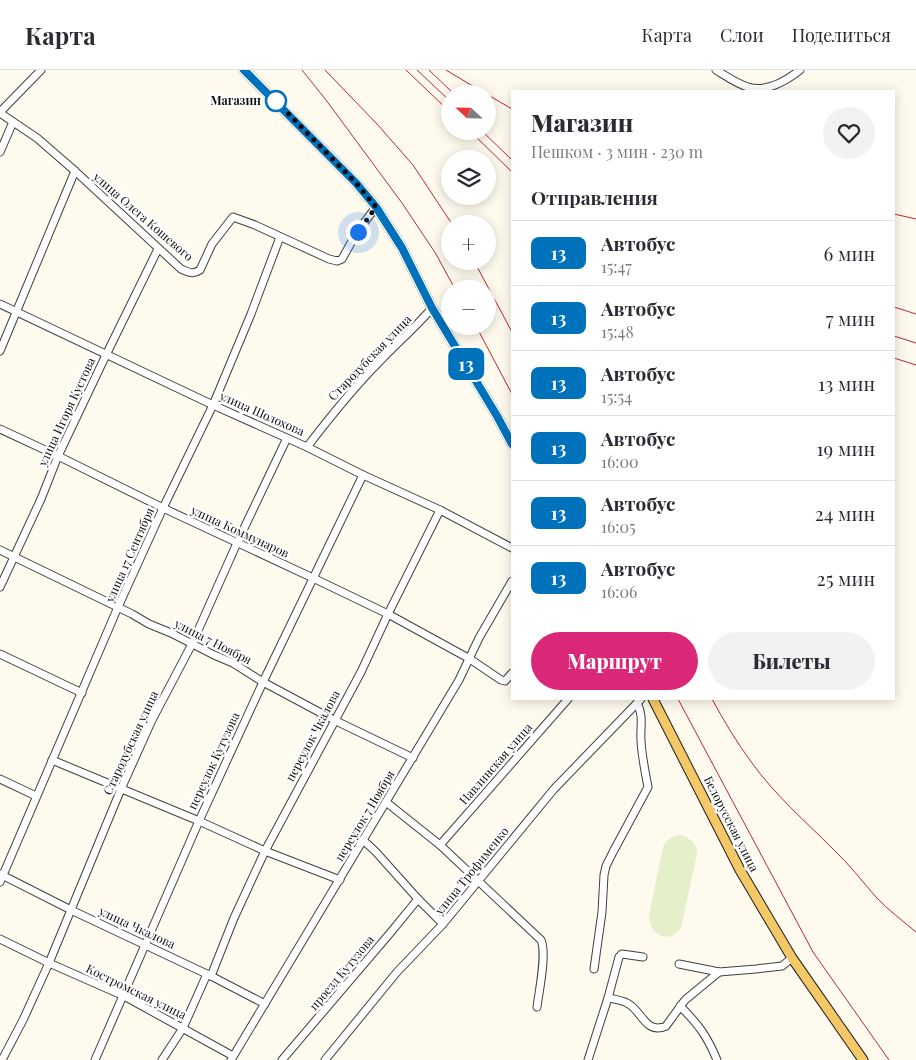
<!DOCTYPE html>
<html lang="ru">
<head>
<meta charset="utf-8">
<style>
  :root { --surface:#fff; --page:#f2f2f3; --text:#2b2b33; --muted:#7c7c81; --line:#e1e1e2; --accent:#db2777 }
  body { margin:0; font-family:"Playfair Display",serif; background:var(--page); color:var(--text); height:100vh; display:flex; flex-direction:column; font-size:19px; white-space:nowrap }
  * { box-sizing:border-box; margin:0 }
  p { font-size:16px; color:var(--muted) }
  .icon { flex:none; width:28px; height:28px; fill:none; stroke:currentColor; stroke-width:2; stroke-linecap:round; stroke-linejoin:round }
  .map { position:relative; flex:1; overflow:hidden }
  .details { position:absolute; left:511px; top:20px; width:384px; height:610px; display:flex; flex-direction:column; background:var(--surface); border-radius:0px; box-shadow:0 2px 12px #0003 }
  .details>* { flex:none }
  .badge { padding:0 10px; border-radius:8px; font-size:18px; line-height:32px }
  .needle { width:32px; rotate:292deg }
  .tools { position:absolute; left:441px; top:15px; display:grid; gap:10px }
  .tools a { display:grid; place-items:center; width:55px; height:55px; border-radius:50%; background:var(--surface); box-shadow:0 2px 12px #0003; font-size:25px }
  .you { position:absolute; width:25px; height:25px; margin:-12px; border:4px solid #fff; border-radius:50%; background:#1a73e8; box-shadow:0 0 0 8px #1a73e833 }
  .map>.badge { position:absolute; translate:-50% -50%; box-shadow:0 0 0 2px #fff }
  h2 { padding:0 20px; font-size:19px; line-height:45px }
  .round { display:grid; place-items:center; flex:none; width:52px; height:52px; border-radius:26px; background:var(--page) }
  .summary { display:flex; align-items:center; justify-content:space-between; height:85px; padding:0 20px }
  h1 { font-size:24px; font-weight:800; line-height:38px }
  .primary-button { display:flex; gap:10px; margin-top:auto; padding:10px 20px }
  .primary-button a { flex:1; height:58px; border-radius:30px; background:var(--accent); color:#fff; font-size:20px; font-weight:800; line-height:58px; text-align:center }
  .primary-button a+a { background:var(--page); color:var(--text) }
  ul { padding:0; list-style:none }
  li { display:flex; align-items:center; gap:15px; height:65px; padding:0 20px; border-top:1px solid var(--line) }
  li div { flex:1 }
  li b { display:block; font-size:19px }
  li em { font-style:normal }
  li .badge { min-width:55px; font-weight:700; text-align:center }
  header { display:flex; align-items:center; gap:30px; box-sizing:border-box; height:70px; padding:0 25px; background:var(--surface); border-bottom:1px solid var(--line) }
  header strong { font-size:24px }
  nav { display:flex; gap:28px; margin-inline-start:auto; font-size:18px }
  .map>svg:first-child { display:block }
  .pitch { fill:#e5efca }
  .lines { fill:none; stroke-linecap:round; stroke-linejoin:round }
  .minor-casing { stroke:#404040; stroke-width:9 }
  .major-casing { stroke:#1e1e1e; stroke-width:11 }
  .minor { stroke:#fff; stroke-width:7 }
  .major { stroke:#f5c867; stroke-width:9 }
  .rail { stroke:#ba283a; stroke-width:1 }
  .line-casing { stroke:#fff; stroke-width:11 }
  .line { stroke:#0072bc; stroke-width:8 }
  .walk { stroke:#0d0d0d; stroke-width:5; stroke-dasharray:0 9 }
  .stop-dot { fill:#fff; stroke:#0072bc; stroke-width:2.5 }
  .labels { text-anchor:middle; stroke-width:5; stroke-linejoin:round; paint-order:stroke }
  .stop-label { font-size:12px; font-weight:bold; fill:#0d0d0d; stroke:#fff; text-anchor:end }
  .street-label { font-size:12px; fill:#0d0d0d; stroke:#fff }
</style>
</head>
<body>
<header>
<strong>Карта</strong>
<nav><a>Карта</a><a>Слои</a><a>Поделиться</a></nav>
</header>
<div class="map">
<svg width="916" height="990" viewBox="0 0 916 990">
  <rect width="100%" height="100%" fill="#fffaee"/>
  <!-- pitch -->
  <path class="pitch" d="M680 765C689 767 697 773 697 784L681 857C671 875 649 866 649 846L663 777C666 770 672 766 680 765Z"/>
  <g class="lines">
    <!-- minor casing -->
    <g class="minor-casing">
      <g id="minor">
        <path d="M716 0C726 6 737 14 748 17 767 23 786 11 800 0"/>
        <path d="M0 42 41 0"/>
        <path d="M0 43 37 68 75 101 181 199C188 202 193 205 200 200L212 174 233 147 255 155 329 189 337 191 342 189 357 162 376 137"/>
        <path d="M0 82 13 52"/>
        <path d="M0 234 213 335 307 377 363 405 440 440 512 478"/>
        <path d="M0 281 75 101"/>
        <path d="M0 359 58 386 163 438 313 508 388 544 470 589 501 610 505 611 512 603"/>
        <path d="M307 377C330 347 353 318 380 291 397 273 416 257 432 238"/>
        <path d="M0 480 132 544 149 554 171 563 214 585 233 593 263 612 334 650 413 688"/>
        <path d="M0 517 41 429 58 386 106 285 158 179"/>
        <path d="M0 584 82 623"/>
        <path d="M52 690 199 751 265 781 340 810"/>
        <path d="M0 709 36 726"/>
        <path d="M386 732 440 775 541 870C547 884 539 921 537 937"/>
        <path d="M363 770 376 782 418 829 443 854"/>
        <path d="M440 775 568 629"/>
        <path d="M0 804 71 840 211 906 265 934"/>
        <path d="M0 812 118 537 163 438 213 335 251 244 280 167"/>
        <path d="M0 869 49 893 124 926 233 986"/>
        <path d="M679 894 719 902 756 899 782 896 792 888"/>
        <path d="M594 899 602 842 604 805 606 796 613 782 648 717C645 702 642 687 641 671 640 657 644 646 637 633"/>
        <path d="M211 906 234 848 265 781 361 602 388 544 440 440"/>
        <path d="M608 928C614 929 622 930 627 933 642 940 645 965 666 956L685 930 719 902"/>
        <path d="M680 936C699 955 707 966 717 990"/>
        <path d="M2 990 23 950 49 893 121 719 152 650 192 574 237 473 287 368"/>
        <path d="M95 990 199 751 263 612 363 405"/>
        <path d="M162 990 183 958 207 904"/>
        <path d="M231 990 459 610 479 568 512 511"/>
        <path d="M282 990 391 862 418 829"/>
        <path d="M325 990 397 902 443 854 554 719 641 629"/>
        <path d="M588 990 608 928 619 887 622 884 643 887"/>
      </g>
    </g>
    <!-- major casing -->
    <g class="major-casing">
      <g id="major">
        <path d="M244 0 356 113 376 137 402 178 432 238 497 346 512 374"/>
        <path d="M653 629 740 800 792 888 863 990"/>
      </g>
    </g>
    <!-- minor -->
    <use href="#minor" class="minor"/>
    <!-- major -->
    <use href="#major" class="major"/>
    <!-- rail -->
    <g class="rail">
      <path d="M302 0 326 30 402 133 436 184 455 219"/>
      <path d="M325 0 377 54 413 95 452 154"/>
      <path d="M406 0 450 42"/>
      <path d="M417 0 450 31"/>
      <path d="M429 0 454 24"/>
      <path d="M446 0 486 24"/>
      <path d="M488 25 512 39"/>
      <path d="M470 61 512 102"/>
      <path d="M482 61 512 90"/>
      <path d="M894 144 916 149"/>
      <path d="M474 191 512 262"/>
      <path d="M894 237 916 244"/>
      <path d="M476 256 512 324"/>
      <path d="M894 266 916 273"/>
      <path d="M894 288 916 295"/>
      <path d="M678 629 813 882 889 990"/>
      <path d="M712 629C724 651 737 673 752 693 775 725 805 751 833 779 849 794 862 811 876 827 888 840 903 851 916 862"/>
    </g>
  </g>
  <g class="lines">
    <!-- line casing -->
    <g class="line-casing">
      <path id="line" d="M244 0 356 113 376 137 402 178 432 238 497 346 512 374"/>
    </g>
    <!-- line -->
    <use href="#line" class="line"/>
    <!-- walk -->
    <path class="walk" d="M276 31 356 113 376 137 358 162"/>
  </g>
  <!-- markers -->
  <circle class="stop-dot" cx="276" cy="31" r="10"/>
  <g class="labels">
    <!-- stop labels -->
    <g class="stop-label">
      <text x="261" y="35">Магазин</text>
    </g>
    <!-- street labels -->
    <g class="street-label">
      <text transform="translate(143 147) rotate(41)" y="4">улица Олега Кошевого</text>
      <text transform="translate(370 288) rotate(-46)" y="4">Стародубская улица</text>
      <text transform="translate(67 342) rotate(-65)" y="4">улица Игоря Кустова</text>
      <text transform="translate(262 344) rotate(24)" y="4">улица Шолохова</text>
      <text transform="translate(240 462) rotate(25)" y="4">улица Коммунаров</text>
      <text transform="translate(130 485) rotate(-66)" y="4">улица 17 Сентября</text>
      <text transform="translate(213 572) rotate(27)" y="4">улица 7 Ноября</text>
      <text transform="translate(313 666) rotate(-62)" y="4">переулок Чкалова</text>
      <text transform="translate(131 673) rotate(-65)" y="4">Стародубская улица</text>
      <text transform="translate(214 691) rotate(-65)" y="4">переулок Кутузова</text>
      <text transform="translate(496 694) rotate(-49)" y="4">Навлинская улица</text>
      <text transform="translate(365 746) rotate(-59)" y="4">переулок 7 Ноября</text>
      <text transform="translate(731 754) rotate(63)" y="4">Белорусская улица</text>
      <text transform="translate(472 801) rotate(-51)" y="4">улица Трофименко</text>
      <text transform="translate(137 858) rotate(25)" y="4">улица Чкалова</text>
      <text transform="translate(342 903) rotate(-50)" y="4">проезд Кутузова</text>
      <text transform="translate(136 922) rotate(26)" y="4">Костромская улица</text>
    </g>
  </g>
</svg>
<div class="tools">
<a><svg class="needle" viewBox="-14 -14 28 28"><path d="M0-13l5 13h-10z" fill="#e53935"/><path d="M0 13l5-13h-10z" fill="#7c7c81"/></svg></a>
<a><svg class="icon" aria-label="layers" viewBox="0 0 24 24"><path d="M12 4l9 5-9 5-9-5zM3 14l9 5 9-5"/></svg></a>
<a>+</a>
<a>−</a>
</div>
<div class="you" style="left:358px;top:162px"></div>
<b class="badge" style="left:466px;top:294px;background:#0072bc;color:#fff">13</b>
<section class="details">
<div class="summary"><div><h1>Магазин</h1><p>Пешком · 3 мин · 230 m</p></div><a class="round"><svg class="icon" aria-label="heart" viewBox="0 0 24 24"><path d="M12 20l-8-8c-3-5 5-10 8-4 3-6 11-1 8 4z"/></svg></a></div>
<h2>Отправления</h2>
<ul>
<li><span class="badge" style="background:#0072bc;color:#fff">13</span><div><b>Автобус</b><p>15:47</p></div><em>6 мин</em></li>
<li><span class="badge" style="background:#0072bc;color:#fff">13</span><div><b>Автобус</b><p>15:48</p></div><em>7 мин</em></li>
<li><span class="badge" style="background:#0072bc;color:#fff">13</span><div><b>Автобус</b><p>15:54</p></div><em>13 мин</em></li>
<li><span class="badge" style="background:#0072bc;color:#fff">13</span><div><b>Автобус</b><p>16:00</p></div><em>19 мин</em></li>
<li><span class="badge" style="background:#0072bc;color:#fff">13</span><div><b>Автобус</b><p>16:05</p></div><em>24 мин</em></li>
<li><span class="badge" style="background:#0072bc;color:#fff">13</span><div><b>Автобус</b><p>16:06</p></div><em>25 мин</em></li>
</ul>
<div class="primary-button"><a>Маршрут</a><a>Билеты</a></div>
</section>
</div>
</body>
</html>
